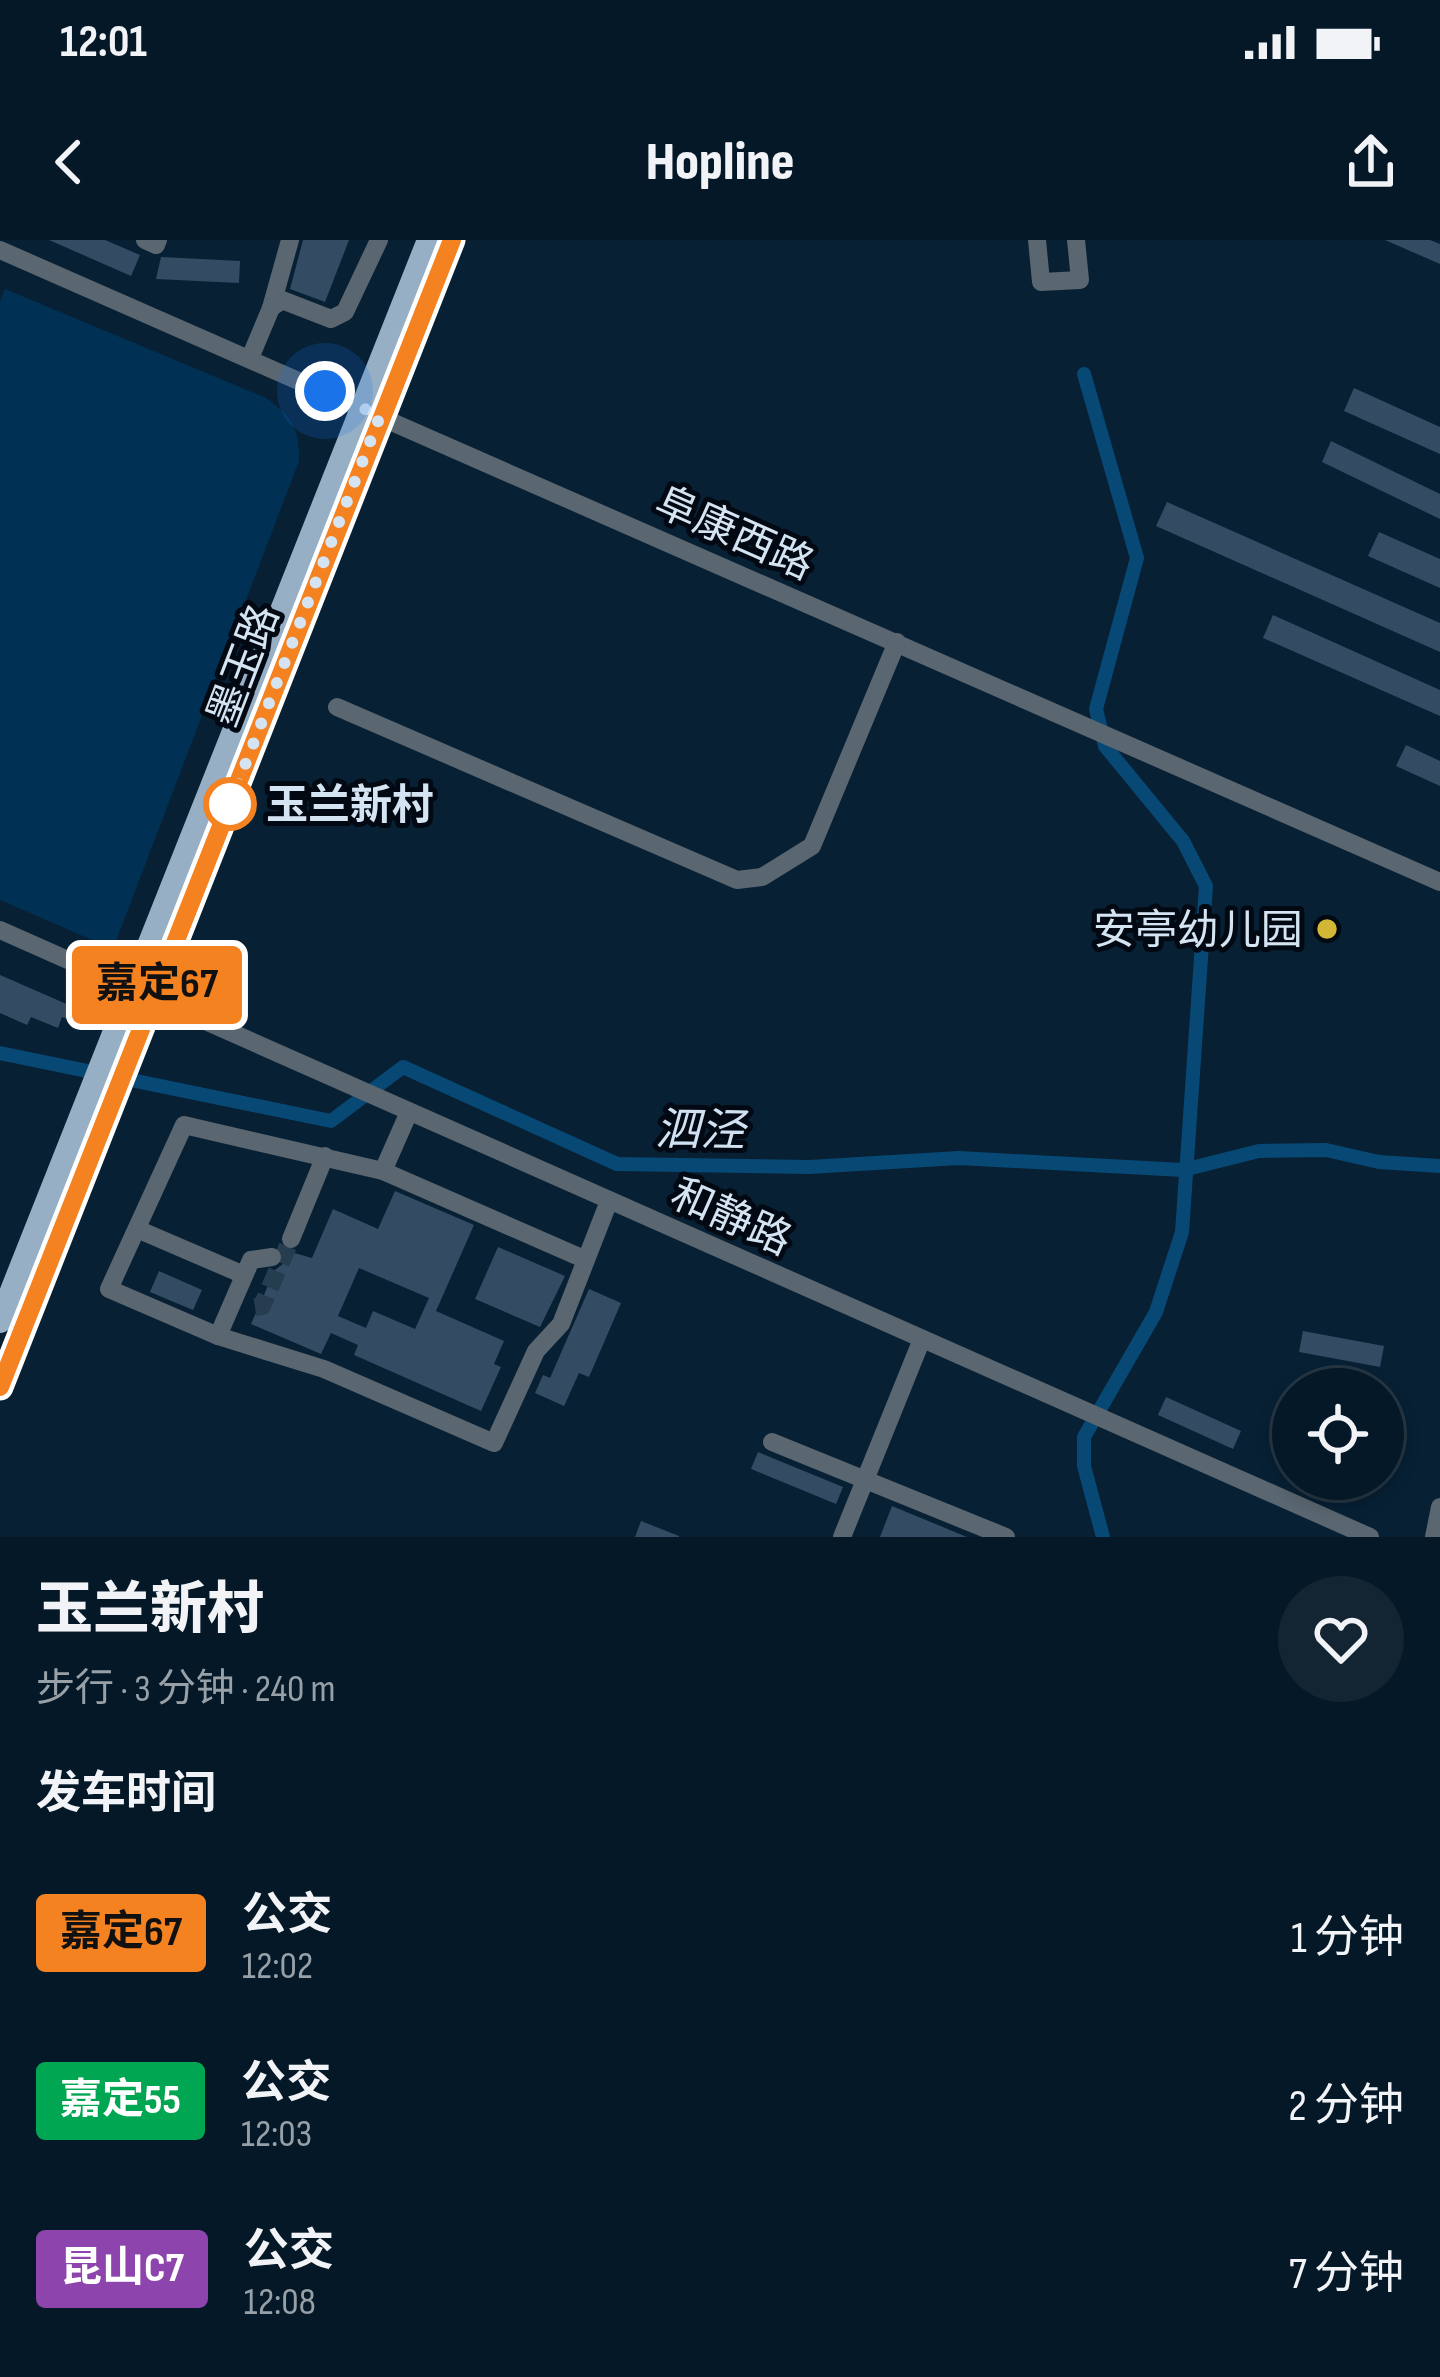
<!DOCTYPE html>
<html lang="zh">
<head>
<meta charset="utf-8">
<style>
  :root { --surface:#051827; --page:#132533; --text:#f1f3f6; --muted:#97a0a7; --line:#263744 }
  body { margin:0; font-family:"Sofia Sans Condensed","Noto Sans SC",sans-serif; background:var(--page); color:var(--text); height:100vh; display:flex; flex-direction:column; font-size:45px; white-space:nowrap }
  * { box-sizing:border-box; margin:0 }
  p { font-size:39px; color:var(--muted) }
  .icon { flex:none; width:66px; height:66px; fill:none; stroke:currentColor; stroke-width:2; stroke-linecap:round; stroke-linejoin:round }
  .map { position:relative; height:1297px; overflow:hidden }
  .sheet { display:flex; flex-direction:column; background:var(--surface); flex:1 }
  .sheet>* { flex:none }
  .badge { padding:0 24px; border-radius:9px; font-size:42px; line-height:78px }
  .tools { position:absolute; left:1272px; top:1128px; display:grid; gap:24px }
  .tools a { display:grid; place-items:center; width:132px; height:132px; border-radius:50%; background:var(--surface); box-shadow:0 6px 18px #0003,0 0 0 3px var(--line); font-size:60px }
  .you { position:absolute; width:60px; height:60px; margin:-30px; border:9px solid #fff; border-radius:50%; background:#1a73e8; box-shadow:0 0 0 18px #1a73e833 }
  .map>.badge { position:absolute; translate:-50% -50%; box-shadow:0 0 0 6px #fff }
  h2 { padding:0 36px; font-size:45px; line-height:108px }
  .round { display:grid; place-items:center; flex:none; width:126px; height:126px; border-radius:63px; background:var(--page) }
  .overview { display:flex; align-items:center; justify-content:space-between; height:204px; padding:0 36px }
  h1 { font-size:57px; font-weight:800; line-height:90px }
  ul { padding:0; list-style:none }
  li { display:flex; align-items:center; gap:36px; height:168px; padding:0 36px }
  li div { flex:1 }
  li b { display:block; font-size:45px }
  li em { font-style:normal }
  li .badge { min-width:132px; font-weight:700; text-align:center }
  .status { display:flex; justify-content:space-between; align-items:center; height:84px; padding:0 60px; background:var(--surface); direction:ltr }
  .status svg { height:33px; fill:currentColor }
  header { display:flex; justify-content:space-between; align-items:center; height:156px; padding:0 36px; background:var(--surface); font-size:54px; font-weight:800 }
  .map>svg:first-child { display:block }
  .green { fill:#003053 }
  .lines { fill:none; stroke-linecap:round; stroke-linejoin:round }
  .canal { stroke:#084874; stroke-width:14 }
  .building { fill:#334c63; fill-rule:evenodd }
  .minor-tunnel { stroke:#263d50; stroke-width:18; stroke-dasharray:18 9; stroke-linecap:butt }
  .minor { stroke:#5a6670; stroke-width:18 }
  .major { stroke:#97afc5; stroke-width:24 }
  .line-casing { stroke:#fff; stroke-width:27 }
  .line { stroke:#f58220; stroke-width:18 }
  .walk { stroke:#d5e4f2; stroke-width:12; stroke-dasharray:0 21.6 }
  .stop-dot { fill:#fff; stroke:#f58220; stroke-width:6 }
  .poi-dot { fill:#d2b635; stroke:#020912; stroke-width:4.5 }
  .labels { text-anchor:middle; stroke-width:10; stroke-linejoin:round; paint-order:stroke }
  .street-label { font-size:42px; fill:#d5e4f2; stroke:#020912 }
  .stop-label { font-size:42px; font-weight:bold; fill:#d5e4f2; stroke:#020912; text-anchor:start }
  .poi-label { font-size:42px; fill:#d5e4f2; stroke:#020912; text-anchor:end }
  .water-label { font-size:45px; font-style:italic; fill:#d0e1f2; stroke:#020912 }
</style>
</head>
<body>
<div class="status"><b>12:01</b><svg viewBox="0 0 49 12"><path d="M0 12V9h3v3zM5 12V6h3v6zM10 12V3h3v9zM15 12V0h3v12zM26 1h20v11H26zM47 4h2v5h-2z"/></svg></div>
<header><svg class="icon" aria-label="back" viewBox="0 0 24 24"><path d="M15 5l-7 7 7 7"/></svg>Hopline<svg class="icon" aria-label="share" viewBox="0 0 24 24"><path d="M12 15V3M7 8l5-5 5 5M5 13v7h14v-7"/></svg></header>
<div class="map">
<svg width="1440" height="1297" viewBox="0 0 1440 1297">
  <rect width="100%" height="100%" fill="#072034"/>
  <!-- green -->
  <path class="green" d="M5 49 266 158C291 176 300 189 299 221L113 709 0 660V61Z"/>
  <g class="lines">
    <!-- canal -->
    <g class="canal">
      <path d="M1084 134 1137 318 1096 469 1105 506 1183 601 1206 646 1182 992 1156 1072 1084 1197V1226L1103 1297"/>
      <path d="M0 813 331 881 403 827 617 924 809 927 959 918 1183 930 1259 911 1326 910 1379 922 1440 926"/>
    </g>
  </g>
  <!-- building -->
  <g class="building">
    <path d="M49 0H105L140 15 131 36Z"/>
    <path d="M303 0H349L325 62 290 49Z"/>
    <path d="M1385 0H1430L1440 4V24Z"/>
    <path d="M161 17 240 21 239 43 156 39Z"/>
    <path d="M1354 148 1440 187V214L1344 171Z"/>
    <path d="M1331 201 1440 254V279L1322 222Z"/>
    <path d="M1167 262 1440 383V412L1156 286Z"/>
    <path d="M1379 292 1440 319V348L1368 316Z"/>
    <path d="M1273 375 1440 450V476L1263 398Z"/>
    <path d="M1406 505 1440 521V546L1396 526Z"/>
    <path d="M0 735 78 769 72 781 62 777 58 788 31 777 27 785 0 773Z"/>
    <path d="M395 951 474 985 436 1071 504 1101 494 1124 501 1127 481 1171 354 1115 358 1105 331 1093 321 1114 251 1084 275 1030 284 1023V1010L312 1018 333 969 378 989ZM359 1028 429 1058 415 1089 373 1071 366 1088 338 1076Z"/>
    <path d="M498 1007 565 1036 540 1087 475 1059Z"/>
    <path d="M159 1031 202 1050 193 1070 150 1052Z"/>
    <path d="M589 1049 621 1063 589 1137 579 1133 564 1166 535 1153 543 1135 550 1138Z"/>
    <path d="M1303 1091 1384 1106 1380 1127 1299 1112Z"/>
    <path d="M1166 1157 1241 1191 1233 1209 1158 1175Z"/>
    <path d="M1284 1202 1293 1205V1228L1278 1224Z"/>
    <path d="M758 1212 843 1247 836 1264 751 1229Z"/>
    <path d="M892 1266 967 1297H880Z"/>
    <path d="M641 1281 679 1296V1297H635Z"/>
  </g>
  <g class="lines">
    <!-- minor-tunnel -->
    <path class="minor-tunnel" d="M255 1067 262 1066 291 999"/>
    <!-- minor -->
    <g class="minor">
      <path d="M145 0 156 5 158 0"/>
      <path d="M1037 0 1041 42 1080 40 1076 0"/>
      <path d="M0 10 1440 642"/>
      <path d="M271 68 290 0"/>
      <path d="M250 118 271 68 282 60 331 79 345 72 379 0"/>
      <path d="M337 467 737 640 762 637 812 606 897 402"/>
      <path d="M0 690 1370 1297"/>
      <path d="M383 931 409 872"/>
      <path d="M137 989 244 1035"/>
      <path d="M291 999 325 916"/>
      <path d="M584 1019 383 931 184 885 109 1049 218 1096 324 1129 494 1203 536 1111 561 1084 609 961"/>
      <path d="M218 1096 251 1020 272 1017"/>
      <path d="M772 1202 1006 1297"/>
      <path d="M842 1297 922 1099"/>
      <path d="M1434 1297 1440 1267"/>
    </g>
    <!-- major -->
    <g class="major">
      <path d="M0 1081 429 0"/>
      <path d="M0 1147 452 0"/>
    </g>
  </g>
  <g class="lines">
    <!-- line casing -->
    <g class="line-casing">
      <path id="line" d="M0 1147 452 0"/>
    </g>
    <!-- line -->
    <use href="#line" class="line"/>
    <!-- walk -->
    <path class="walk" d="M230 564 380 176 325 151"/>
  </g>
  <!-- markers -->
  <circle class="stop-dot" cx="230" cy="564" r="24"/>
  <circle class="poi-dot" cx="1327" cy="689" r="12"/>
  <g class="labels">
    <!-- street labels -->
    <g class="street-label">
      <text transform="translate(735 292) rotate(24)" y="15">阜康西路</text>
      <text transform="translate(242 425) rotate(-69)" y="15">墨玉路</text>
      <text transform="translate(732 976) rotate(24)" y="15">和静路</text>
    </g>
    <!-- stop labels -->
    <g class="stop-label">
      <text x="266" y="579">玉兰新村</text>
    </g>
    <!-- poi labels -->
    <g class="poi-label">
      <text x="1303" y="704">安亭幼儿园</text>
    </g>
    <!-- water labels -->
    <g class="water-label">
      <text transform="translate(700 889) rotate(1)" y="16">泗泾</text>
    </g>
  </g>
</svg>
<div class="tools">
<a><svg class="icon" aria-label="locate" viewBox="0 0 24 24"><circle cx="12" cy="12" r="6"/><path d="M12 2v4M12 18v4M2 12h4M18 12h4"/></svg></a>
</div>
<div class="you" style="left:325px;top:151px"></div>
<b class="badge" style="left:157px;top:745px;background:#f58220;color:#111">嘉定67</b>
</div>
<section class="sheet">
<div class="overview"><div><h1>玉兰新村</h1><p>步行 · 3 分钟 · 240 m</p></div><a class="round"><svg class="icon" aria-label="heart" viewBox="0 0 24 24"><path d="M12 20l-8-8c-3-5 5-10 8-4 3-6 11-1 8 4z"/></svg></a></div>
<h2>发车时间</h2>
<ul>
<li><span class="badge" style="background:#f58220;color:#111">嘉定67</span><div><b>公交</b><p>12:02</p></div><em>1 分钟</em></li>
<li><span class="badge" style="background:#00a651;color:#fff">嘉定55</span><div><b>公交</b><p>12:03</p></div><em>2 分钟</em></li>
<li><span class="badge" style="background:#8e44ad;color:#fff">昆山C7</span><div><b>公交</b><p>12:08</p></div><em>7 分钟</em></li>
</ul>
</section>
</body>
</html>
